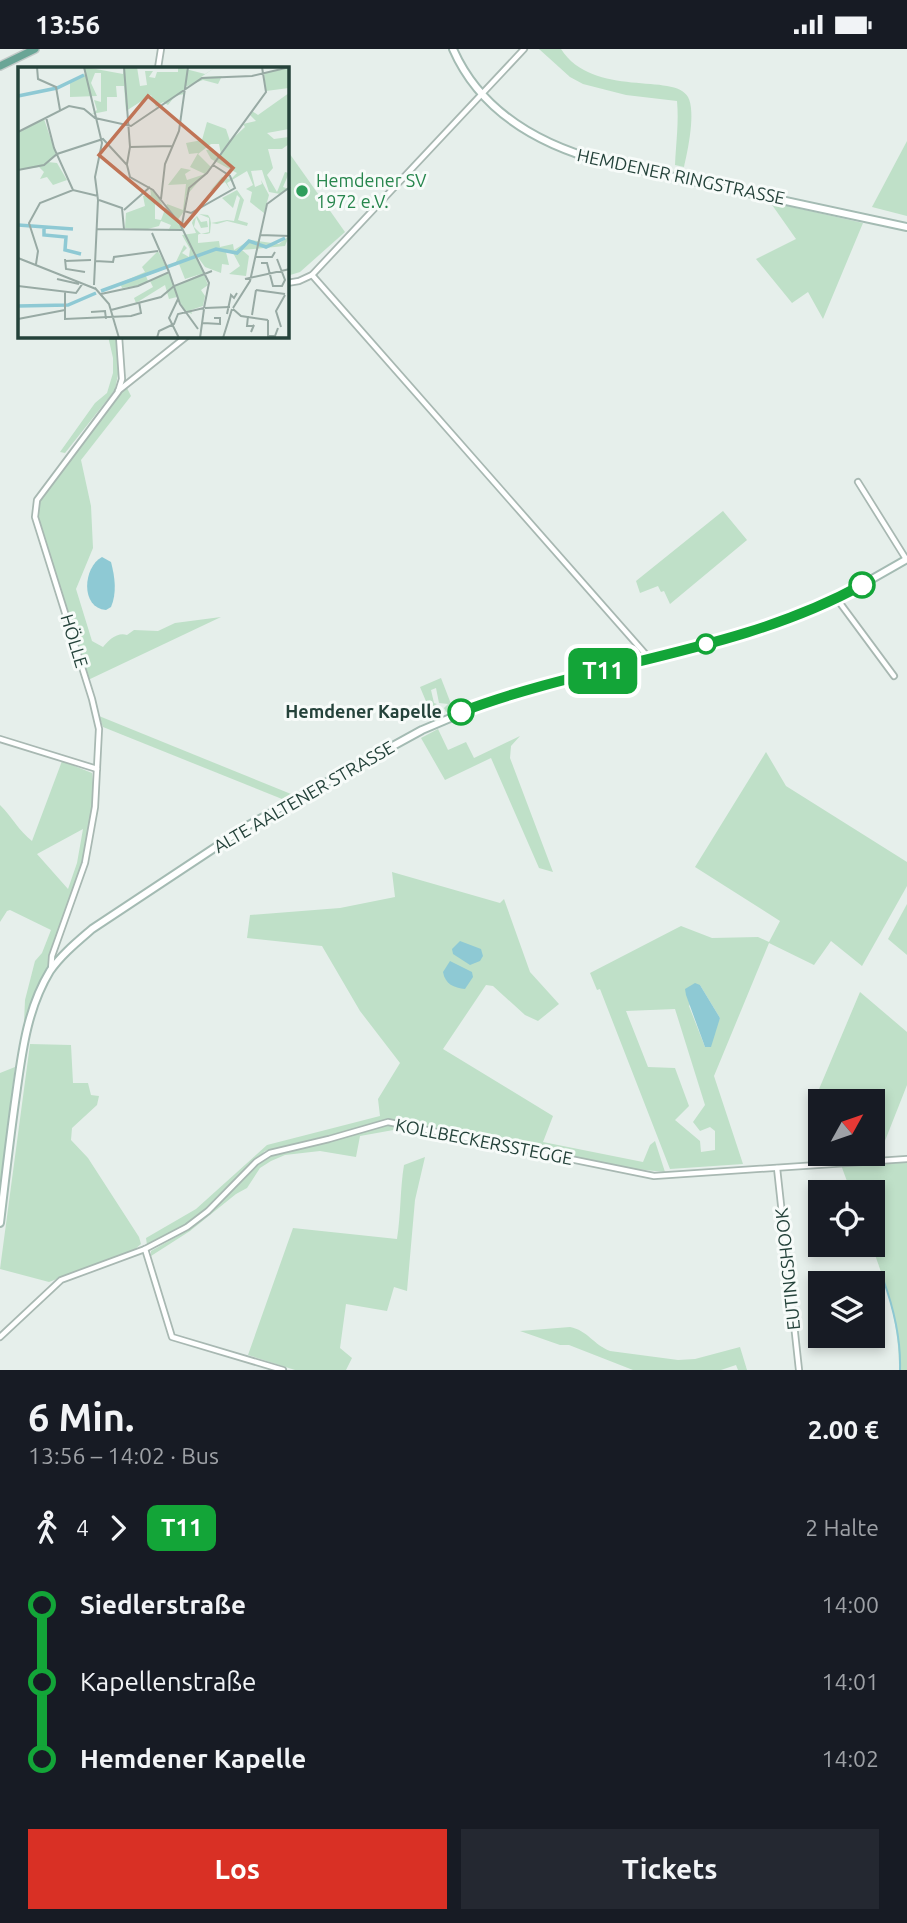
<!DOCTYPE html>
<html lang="de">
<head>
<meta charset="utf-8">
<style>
  :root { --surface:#171b24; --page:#242831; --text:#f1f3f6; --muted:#9ea1a6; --accent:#d93025 }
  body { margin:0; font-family:Ubuntu,sans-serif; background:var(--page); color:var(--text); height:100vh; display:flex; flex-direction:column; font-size:26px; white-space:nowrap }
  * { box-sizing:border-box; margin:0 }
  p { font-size:23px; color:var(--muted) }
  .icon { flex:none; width:38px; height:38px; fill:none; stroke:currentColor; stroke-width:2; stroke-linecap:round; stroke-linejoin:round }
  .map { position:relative; height:1321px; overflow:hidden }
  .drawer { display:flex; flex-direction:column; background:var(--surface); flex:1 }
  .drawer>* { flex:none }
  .badge { padding:0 14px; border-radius:10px; font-size:24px; line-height:46px }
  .needle { width:46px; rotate:50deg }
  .fabs { position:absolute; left:808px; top:1040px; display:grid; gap:14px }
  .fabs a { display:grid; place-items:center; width:77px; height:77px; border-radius:0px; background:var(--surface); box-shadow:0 4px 10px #0003; font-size:35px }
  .map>.badge { position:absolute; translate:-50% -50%; box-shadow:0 0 0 4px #fff }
  .legs { display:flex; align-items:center; gap:10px; height:77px; padding:0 28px; font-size:23px }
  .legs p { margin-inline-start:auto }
  .head { display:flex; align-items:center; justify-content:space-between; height:119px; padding:0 28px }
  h1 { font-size:38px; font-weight:600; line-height:52px }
  .primary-button { display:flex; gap:14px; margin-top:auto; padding:14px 28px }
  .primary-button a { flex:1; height:80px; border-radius:0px; background:var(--accent); color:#fff; font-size:28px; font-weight:600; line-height:80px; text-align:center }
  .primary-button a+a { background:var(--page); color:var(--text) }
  ul { padding:0 28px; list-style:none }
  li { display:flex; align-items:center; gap:24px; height:77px; font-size:26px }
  li i { display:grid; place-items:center; width:10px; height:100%; margin:0 9px; background:currentColor }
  li i::after { content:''; width:18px; height:18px; margin:-9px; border:5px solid; border-radius:50%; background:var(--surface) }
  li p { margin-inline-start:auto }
  li:first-child i { background:linear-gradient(#0000 50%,currentColor 0) }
  li:last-child i { background:linear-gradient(currentColor 50%,#0000 0) }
  .status { display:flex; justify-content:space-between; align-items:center; height:49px; padding:0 35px; background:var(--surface); direction:ltr }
  .status svg { height:19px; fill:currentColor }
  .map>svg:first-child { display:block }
  .green { fill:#bfe0c8; fill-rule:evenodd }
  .water { fill:#8ec9d4 }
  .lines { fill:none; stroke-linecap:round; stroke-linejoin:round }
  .stream { stroke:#8ec9d4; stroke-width:2 }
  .street-casing { stroke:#a8b8b2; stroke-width:8 }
  .secondary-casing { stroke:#a4bbb3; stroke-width:10 }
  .primary-casing { stroke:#c2cac8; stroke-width:10 }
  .street { stroke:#fff; stroke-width:4.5 }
  .secondary { stroke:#fff; stroke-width:6 }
  .primary { stroke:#6aa596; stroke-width:7 }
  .line-1-casing { stroke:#fff; stroke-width:16 }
  .line-1 { stroke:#13a538; stroke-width:10 }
  .leisure-dot { fill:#2e9e5b; stroke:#f7fbf9; stroke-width:2.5 }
  .stop-1-dot { fill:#fff; stroke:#13a538; stroke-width:3.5 }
  .labels { text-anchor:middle; stroke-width:6; stroke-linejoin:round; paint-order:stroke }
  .street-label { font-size:18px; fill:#24423a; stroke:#f7fbf9 }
  .leisure-label { font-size:18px; fill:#27864d; stroke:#f7fbf9; text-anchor:start }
  .stop-label { font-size:18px; font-weight:bold; fill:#24423a; stroke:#f7fbf9; text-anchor:end }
  .inset-river { fill:none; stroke:#8ec9d4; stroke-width:3.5 }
  .inset-road { fill:none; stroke:#98aaa4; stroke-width:2 }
  .view { fill:#c07456; fill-opacity:0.15; stroke:#c07456; stroke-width:3.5 }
  .inset-edge { fill:none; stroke:#24423a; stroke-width:3.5 }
</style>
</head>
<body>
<div class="status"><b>13:56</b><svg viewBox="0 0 49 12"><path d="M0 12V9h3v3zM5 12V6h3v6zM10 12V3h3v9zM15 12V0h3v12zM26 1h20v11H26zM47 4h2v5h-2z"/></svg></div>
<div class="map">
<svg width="907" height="1321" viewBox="0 0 907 1321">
  <rect width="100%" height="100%" fill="#e6efeb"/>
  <!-- green -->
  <g class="green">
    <path d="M539 0H561C593 50 675 23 688 48 696 63 688 101 684 118L675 116C676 94 679 73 677 52L626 46 583 35 570 28Z"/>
    <path d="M907 92V167L872 158Z"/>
    <path d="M287 101 345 183 300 223 287 227Z"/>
    <path d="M770 153 863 174 823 270 808 243 792 254 756 210 796 190Z"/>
    <path d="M108 287H116L119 320 115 341 65 404 60 403 95 354 107 344 113 324V309Z"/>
    <path d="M127 339 131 347 81 411 91 457 93 499 76 540 92 592 103 598C109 591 117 583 127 586L134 581 158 582 175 574 221 568 88 631 37 468 39 452 119 346Z"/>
    <path d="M723 462 747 491 670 555 664 542 661 543 658 537 640 544 636 532Z"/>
    <path d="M441 629 453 660 446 663 444 659 448 655 439 654 436 639 431 641 434 654 437 655 435 656 436 659 432 661 434 665 438 663 439 666 433 669 420 638Z"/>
    <path d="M99 667 291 745 292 749 287 752 103 678Z"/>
    <path d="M438 680 448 701 466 693 474 709 520 687 511 697 510 709 553 823 539 819 491 709 445 731 421 689Z"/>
    <path d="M766 703 786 737 907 813V837L862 917 831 892 814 916 769 894 714 1027 743 1115 670 1120 600 940 597 941 590 924 681 877 712 889 758 888 769 893 780 872 695 818ZM700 936 720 969 705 998 689 957ZM675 960 705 1056 693 1073 700 1082 710 1078 715 1082V1101L701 1103 700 1092 675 1071 689 1057 675 1019 648 1018 626 962Z"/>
    <path d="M62 712 92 724C100 787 70 849 50 907L49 921 37 942 24 974 25 951 35 912 42 904 51 881 10 861 7 862 0 873V756C12 768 19 782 32 792ZM83 780 77 814 68 840 37 805Z"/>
    <path d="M392 823 500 854 504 850 530 923 559 955 538 972 525 966 493 937 486 936 443 1000 553 1067 543 1093 643 1113 650 1096 655 1092 665 1123 635 1120 539 1101 536 1106 399 1080 360 1087 356 1108 320 1102 285 1106 271 1112 260 1119 247 1139 236 1145 190 1182 151 1207V1202L183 1184 205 1167 259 1112 267 1107 364 1081 362 1078 265 1102 213 1154 190 1173 155 1194 147 1196 146 1189 196 1160 267 1096 380 1067 378 1050 400 1014 360 962 322 897 247 889 250 866 340 859 395 848Z"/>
    <path d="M907 855V906L888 890Z"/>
    <path d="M860 943 907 983V1036L879 1107 812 1111 821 1091V1104H873V1052H821V1055L814 1052Z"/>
    <path d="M30 995 71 996 73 1034H88L91 1046 99 1047 97 1056 72 1079 71 1091 88 1109 139 1188 141 1195 134 1201 49 1233 0 1220Z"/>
    <path d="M15 1018 0 1138V1024Z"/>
    <path d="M425 1108 415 1151 407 1242 394 1238 387 1262 346 1255 340 1299 352 1309 346 1321H295L248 1306 293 1179 397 1190C401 1165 400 1140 404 1116Z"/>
    <path d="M907 1112V1321H899C900 1277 886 1235 871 1195H873V1143H851L841 1116Z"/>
    <path d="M570 1278C587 1281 594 1296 610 1302L678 1311 695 1310 740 1298 747 1321H738L736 1316 721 1321H633L569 1296H560L520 1282Z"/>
  </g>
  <!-- water -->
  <g class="water">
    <path d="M102 508 111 513C115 528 117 544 111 558L106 561C80 559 83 518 102 508Z"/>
    <path d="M460 892 481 900 483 907 480 912 470 916 453 905 452 900Z"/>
    <path d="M450 912 472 923 473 928 465 940C454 939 445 935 443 923Z"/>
    <path d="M695 934 700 936 720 969 711 998H705L686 946 685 940Z"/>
  </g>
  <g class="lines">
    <!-- stream -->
    <path class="stream" d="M883 1230C894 1260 901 1289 900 1321"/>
    <!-- street casing -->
    <g class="street-casing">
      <g id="street">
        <path d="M158 19 161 0"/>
        <path d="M312 226 649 609"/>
        <path d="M287 234 299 232 312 226 524 0"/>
        <path d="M118 342 187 287"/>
        <path d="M858 433 906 510"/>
        <path d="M837 550 894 627"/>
        <path d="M0 690 97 720"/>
        <path d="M51 921 52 907 85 814 95 758 99 680 92 650 35 468 37 451 118 343 122 330 119 287"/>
        <path d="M777 1119 799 1321"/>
        <path d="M145 1200 172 1288 283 1321"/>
        <path d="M0 1288 61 1231 145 1200 187 1178 208 1162 256 1113 270 1104 329 1090 388 1073 654 1127 907 1110"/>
      </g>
    </g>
    <!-- secondary casing -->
    <g class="secondary-casing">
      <g id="secondary">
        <path d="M453 0C481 64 540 96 604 113L907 178"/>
        <path d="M0 1174C5 1131 10 1088 16 1046 22 1003 27 960 50 922 61 906 77 893 92 880L249 776 422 681 481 656 525 642 787 572 837 550 907 510"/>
      </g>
    </g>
    <!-- primary casing -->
    <g class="primary-casing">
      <path id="primary" d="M0 17 35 0"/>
    </g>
    <!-- street -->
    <use href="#street" class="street"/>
    <!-- secondary -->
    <use href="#secondary" class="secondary"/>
    <!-- primary -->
    <use href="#primary" class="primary"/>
  </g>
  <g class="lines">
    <!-- line-1 casing -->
    <g class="line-1-casing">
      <path id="line-1" d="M461 663C592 613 738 604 862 536"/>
    </g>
    <!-- line-1 -->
    <use href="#line-1" class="line-1"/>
  </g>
  <!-- markers -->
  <circle class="leisure-dot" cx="302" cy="142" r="7"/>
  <g class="stop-1-dot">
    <circle cx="862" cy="536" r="12"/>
    <circle cx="706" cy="595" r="9"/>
    <circle cx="461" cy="663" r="12"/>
  </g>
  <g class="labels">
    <!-- street labels -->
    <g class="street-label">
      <text transform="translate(681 128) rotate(12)" y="6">HEMDENER RINGSTRASSE</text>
      <text transform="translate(74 592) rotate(73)" y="6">HÖLLE</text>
      <text transform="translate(304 748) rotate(-30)" y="6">ALTE AALTENER STRASSE</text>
      <text transform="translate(484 1093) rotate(11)" y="6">KOLLBECKERSSTEGGE</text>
      <text transform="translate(788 1220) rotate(-96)" y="6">EUTINGSHOOK</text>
    </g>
    <!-- leisure labels -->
    <g class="leisure-label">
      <text x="316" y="138">Hemdener SV<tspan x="316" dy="21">1972 e.V.</tspan></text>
    </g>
    <!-- stop labels -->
    <g class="stop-label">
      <text x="442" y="669">Hemdener Kapelle</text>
    </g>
  </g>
  <!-- overview -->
  <g transform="translate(18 18)">
    <rect width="271" height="271" fill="#e6efeb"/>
    <path d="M67 0 105 7 106 0H119L122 19 129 18 127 4H135L131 10 137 11 139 5H160V0L187 7 198 0 183 10 204 9 200 17 185 13 167 20 166 27 157 29 150 38 145 35 138 40 133 28 108 44 106 19H98L99 30H89V44L74 47 79 43 76 33 83 35V6H77L73 16 79 29 52 30V15L39 21V20L67 7ZM271 1V21L248 24 246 6ZM271 26V62L249 66 256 72 271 70V77L264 82H250L255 101 249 108 259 125 267 105 271 106 265 120 271 122 262 127 251 125 244 103 233 104 237 120 244 117 243 113 251 128 246 146 232 135 234 125 228 122 235 118 229 104 209 116 213 124 207 115 192 124 204 110 212 112 206 106 213 112 219 106 193 92 188 83 195 82 200 91 203 87 201 77H193L180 87 193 100 168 129 167 143 159 154 166 162 150 164 153 158 143 154 141 159 126 163 107 161 108 146 127 139 125 129 133 128 132 121 138 126 145 139 137 134V152L143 153 149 137 165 143 168 117 150 118 163 101 173 103 167 107 169 113 187 107 172 100 180 86 171 87 168 76 184 73 189 55 208 62 212 74 227 60 225 57 238 54 232 48 234 44 240 48ZM26 52 38 87 30 95 39 96 49 113 35 118 29 110 22 112 26 105 21 100 0 103V66ZM219 123 226 133 220 153 230 156 229 159 209 154 199 157 193 156 192 166 189 167H181L180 168V176L201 174 202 180 215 177 216 183 232 173 261 177 271 169 267 179 224 183 231 189 228 209 211 207 222 199 214 184 208 185 211 198 204 197 203 206 187 200 179 189 190 218 183 223 187 229 185 239 173 243 174 247 167 244 159 230 151 232 147 218 118 236 116 231 135 220 132 214 150 205 156 219 183 207 167 212 161 197 156 199 166 178 169 181 164 186 171 190 172 182 164 168 178 166 174 156 175 153 179 149 183 155 189 154 190 160 183 161 178 150 176 160 183 167 191 165V151L181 147 190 148 192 151 193 156 209 153 216 154 222 131 219 128 215 141 204 131ZM140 184 149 201 128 209 130 214 123 218 104 221 102 216 127 205 124 200Z" fill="#bfe0c8"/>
    <path class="inset-river" d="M0 29 39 21 66 8M0 158 55 162M26 160V168L48 170 47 183 63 187M83 224 198 182 219 186 231 174 248 180 267 171M0 239 50 238 78 226"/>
    <path class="inset-road" d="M19 0 20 12 38 20 42 43M66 0 84 76 77 110 80 133 76 218M106 0 112 80 109 97M28 50 36 81 55 123M0 65 51 39 66 42 77 51 113 59 184 11 234 9 272 0M112 80 155 79M0 103 26 98 39 87 85 72 109 98 112 110 135 123 162 157 191 216 186 241M143 132 147 97 161 64 170 0M81 133 104 141 106 162M106 143 132 120M166 144 173 146 217 121 212 109 195 98M164 157 171 121 189 106 248 25 244 0M79 162 164 163M134 166 151 205M242 168 272 169M237 190H254L257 185M0 191 78 222M47 192 48 202 67 205M47 194 73 193M77 194 95 195 96 190 140 184M243 196H249L255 219H264L267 213 259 192M18 197 20 184 11 156 22 136 55 123 80 129M39 212 61 217M227 212 272 202M0 219 58 226 65 216M77 221 91 237 101 271M238 223 267 227M47 224V252L113 249 123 246 121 235M83 227 120 219 151 205 162 237 180 262M160 232 151 251 161 271M187 241 212 240M215 241 232 214 249 137 272 120M215 242 223 249 250 253M93 243 143 230 156 219 194 204M73 245 87 244 88 252M209 247 213 228 216 231 219 226M234 248 238 223M230 249 229 259H235L236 258 233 265M0 252 47 243M250 253V269H257L260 261M185 256 202 257V251H196M263 260 258 244 267 228M139 271 141 264 156 257 160 247 186 241M182 271 186 242M205 271 214 242"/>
    <path class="view" d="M130 29 215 101 166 159 81 88Z"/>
    <rect width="271" height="271" class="inset-edge"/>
  </g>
</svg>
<div class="fabs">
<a><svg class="needle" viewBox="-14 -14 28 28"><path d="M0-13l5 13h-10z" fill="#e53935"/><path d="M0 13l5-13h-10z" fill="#9ea1a6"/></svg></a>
<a><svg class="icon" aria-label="locate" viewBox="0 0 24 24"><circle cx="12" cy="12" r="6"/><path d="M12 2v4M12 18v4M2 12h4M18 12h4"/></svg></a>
<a><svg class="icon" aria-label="layers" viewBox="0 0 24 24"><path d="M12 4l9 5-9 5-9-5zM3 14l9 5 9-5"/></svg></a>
</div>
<b class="badge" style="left:603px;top:622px;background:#13a538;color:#fff">T11</b>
</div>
<section class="drawer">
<div class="head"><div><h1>6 Min.</h1><p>13:56 – 14:02 · Bus</p></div><b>2.00 €</b></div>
<div class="legs"><svg class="icon" aria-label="walk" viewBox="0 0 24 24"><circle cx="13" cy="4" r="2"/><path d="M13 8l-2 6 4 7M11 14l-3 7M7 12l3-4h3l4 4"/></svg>4<svg class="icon" aria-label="forward" viewBox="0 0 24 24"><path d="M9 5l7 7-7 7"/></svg><b class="badge" style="background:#13a538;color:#fff">T11</b><p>2 Halte</p></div>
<ul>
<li><i style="color:#13a538"></i><b>Siedlerstraße</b><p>14:00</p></li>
<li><i style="color:#13a538"></i><span>Kapellenstraße</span><p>14:01</p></li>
<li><i style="color:#13a538"></i><b>Hemdener Kapelle</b><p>14:02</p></li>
</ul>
<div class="primary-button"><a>Los</a><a>Tickets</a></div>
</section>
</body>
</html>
